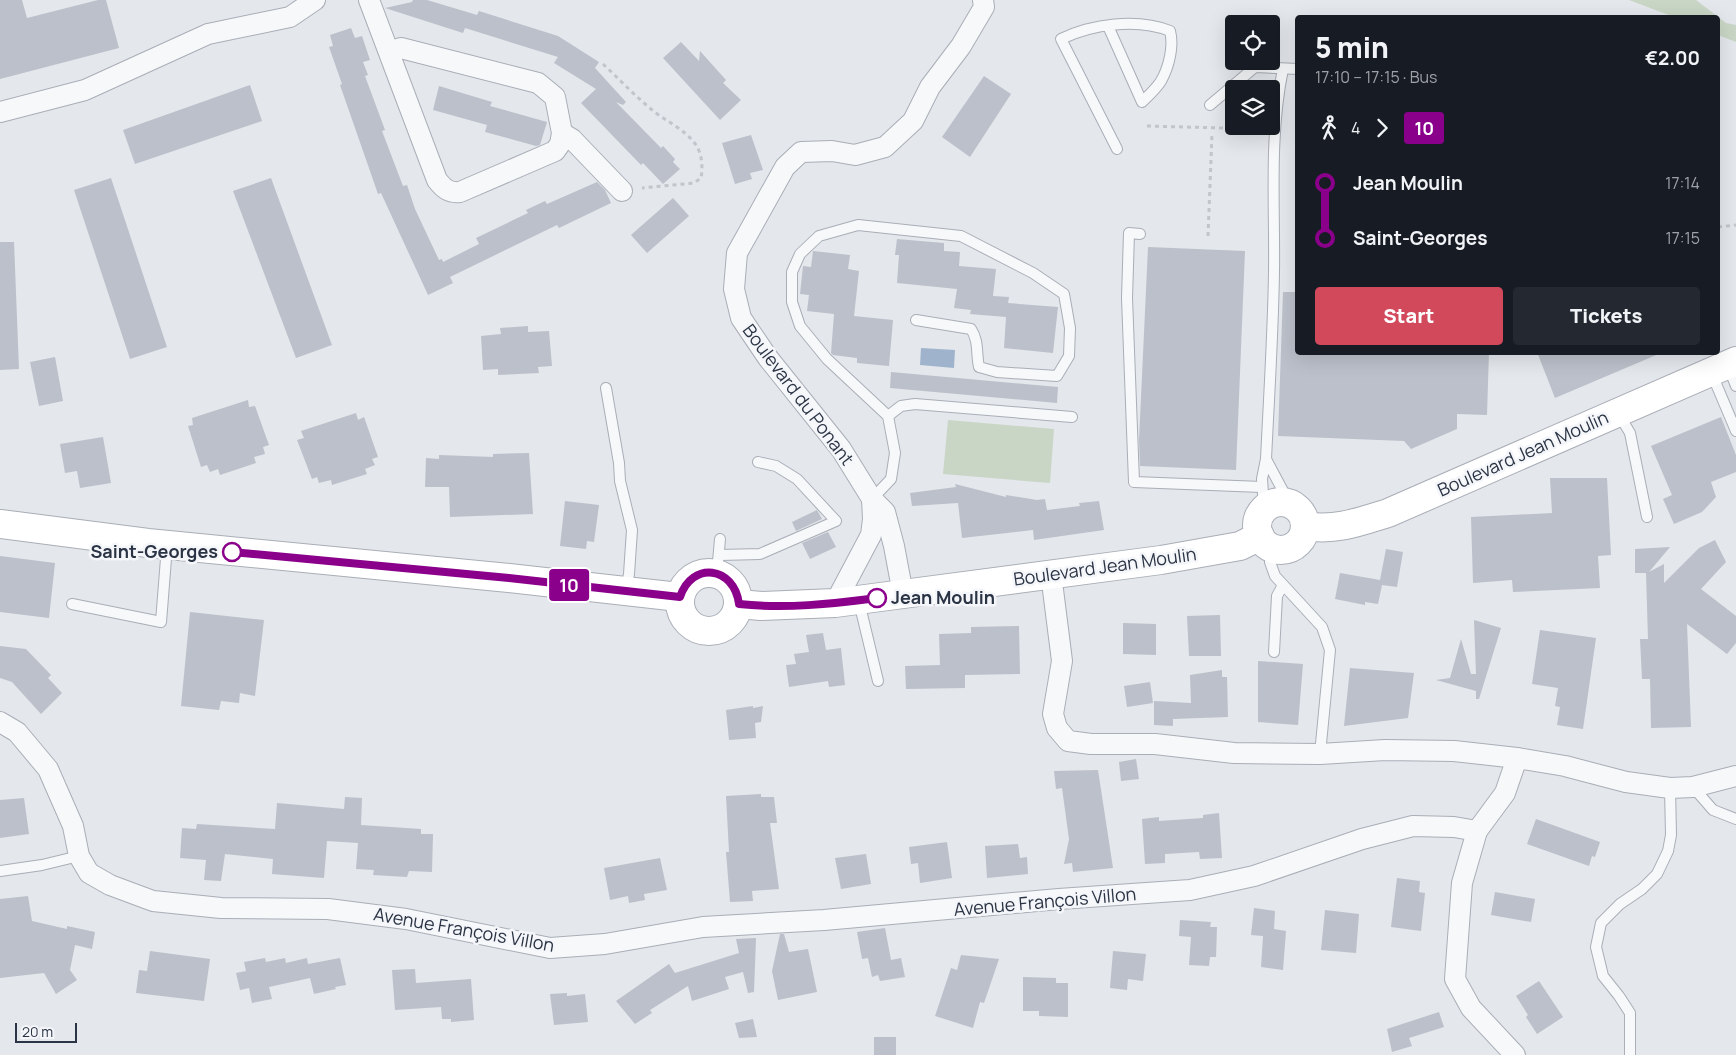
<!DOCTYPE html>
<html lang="en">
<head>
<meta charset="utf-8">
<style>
  :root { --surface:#171b24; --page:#242831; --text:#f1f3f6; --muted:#9ea1a6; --accent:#d1495b }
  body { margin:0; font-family:Manrope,sans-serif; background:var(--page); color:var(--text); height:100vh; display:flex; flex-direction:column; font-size:19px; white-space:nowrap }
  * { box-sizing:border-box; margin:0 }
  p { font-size:16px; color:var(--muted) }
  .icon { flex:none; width:28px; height:28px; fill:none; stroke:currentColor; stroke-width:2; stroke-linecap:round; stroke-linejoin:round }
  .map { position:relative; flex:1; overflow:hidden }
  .sheet { position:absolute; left:1295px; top:15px; width:425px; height:340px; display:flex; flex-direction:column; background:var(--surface); border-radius:5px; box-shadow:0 5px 20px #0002 }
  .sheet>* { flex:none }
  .badge { padding:0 10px; border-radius:4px; font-size:18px; line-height:32px }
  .buttons { position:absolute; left:1225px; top:15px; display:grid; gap:10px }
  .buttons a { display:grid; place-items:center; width:55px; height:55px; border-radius:5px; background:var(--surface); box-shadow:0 5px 20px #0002; font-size:25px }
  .scale { position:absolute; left:15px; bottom:12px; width:62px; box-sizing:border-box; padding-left:5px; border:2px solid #2b3445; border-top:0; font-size:14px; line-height:18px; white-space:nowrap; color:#2b3445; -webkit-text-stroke:4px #f4f6f9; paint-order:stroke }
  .map>.badge { position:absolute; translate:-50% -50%; box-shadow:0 0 0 2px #fff }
  .legs { display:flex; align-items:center; gap:8px; height:55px; padding:0 20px; font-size:16px }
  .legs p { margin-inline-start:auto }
  .summary { display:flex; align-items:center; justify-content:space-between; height:85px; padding:0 20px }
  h1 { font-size:28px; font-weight:800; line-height:38px }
  .cta { display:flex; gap:10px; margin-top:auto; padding:10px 20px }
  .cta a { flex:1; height:58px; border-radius:5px; background:var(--accent); color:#fff; font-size:20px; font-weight:800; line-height:58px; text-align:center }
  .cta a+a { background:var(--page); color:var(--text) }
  ul { padding:0 20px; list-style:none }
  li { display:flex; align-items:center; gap:18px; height:55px; font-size:19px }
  li i { display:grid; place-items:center; width:8px; height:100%; margin:0 6px; background:currentColor }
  li i::after { content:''; width:12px; height:12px; margin:-6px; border:4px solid; border-radius:50%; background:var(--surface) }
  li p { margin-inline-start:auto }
  li:first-child i { background:linear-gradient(#0000 50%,currentColor 0) }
  li:last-child i { background:linear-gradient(currentColor 50%,#0000 0) }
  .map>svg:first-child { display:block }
  .green { fill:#c9d6c5 }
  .water { fill:#9fb4cc }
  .building { fill:#bbc0ca }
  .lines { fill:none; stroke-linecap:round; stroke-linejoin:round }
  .lane-casing { stroke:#a9aeb7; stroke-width:12 }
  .street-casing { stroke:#a9aeb7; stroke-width:22 }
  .secondary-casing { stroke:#a9aeb7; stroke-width:30 }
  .path { stroke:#c2c5cb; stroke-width:3; stroke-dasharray:4 4; stroke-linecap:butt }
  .lane { stroke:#f7f8fa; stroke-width:10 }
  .street { stroke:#f7f8fa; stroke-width:20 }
  .secondary { stroke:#fff; stroke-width:28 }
  .line-1-casing { stroke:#fff; stroke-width:11 }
  .line-1 { stroke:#8b008b; stroke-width:8 }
  .stop-1-dot { fill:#fff; stroke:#8b008b; stroke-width:2.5 }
  .labels { text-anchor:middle; stroke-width:5; stroke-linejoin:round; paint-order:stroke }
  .street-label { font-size:18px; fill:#2b3445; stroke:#f4f6f9 }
  .stop-label { font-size:18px; font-weight:bold; fill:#2b3445; stroke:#f4f6f9; text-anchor:end }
</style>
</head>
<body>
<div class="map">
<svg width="1736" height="1055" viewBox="0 0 1736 1055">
  <rect width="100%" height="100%" fill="#e4e7ec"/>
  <!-- green -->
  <g class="green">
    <path d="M1629 0H1696L1726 23 1736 25V42L1718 35V18L1674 17Z"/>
    <path d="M948 420 1054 429 1050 483 943 474Z"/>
  </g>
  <!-- water -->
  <path class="water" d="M921 348 955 350 954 368 920 365Z"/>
  <!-- building -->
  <g class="building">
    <path d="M0 0H22L27 18 98 0H106L119 48 0 79Z"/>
    <path d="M413 0H427L477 15 479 11 558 36 599 62 595 68 626 102 623 105 616 102 661 148 663 146 675 159 673 162 680 169 663 184 643 163 641 165 581 103 596 89 554 63 558 57 465 28 463 33 385 8 412 2Z"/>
    <path d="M351 28 355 38 362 36 370 60 363 62 368 75 365 76 385 130 382 131 403 186 407 185 415 209 439 260 442 259 443 262 479 244 476 238 528 213 526 210 545 201 547 204 597 182 605 190 611 203 559 228 557 225 450 277 453 283 428 295 381 193 378 194 340 85 342 84 329 47 333 46 330 35Z"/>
    <path d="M681 42 699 61 700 51 726 80 723 83 741 100 720 120 663 58Z"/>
    <path d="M984 76 1011 94 970 157 942 137Z"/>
    <path d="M250 85 262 121 135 164 123 130Z"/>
    <path d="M439 86 492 102 490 106 547 122 540 145 536 146 485 132 487 125 433 110Z"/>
    <path d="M751 135 763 170 750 173 752 179 735 184 722 143Z"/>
    <path d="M111 178 167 347 130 359 74 190Z"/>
    <path d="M271 178 332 345 296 358 233 191Z"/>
    <path d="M673 198 689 216 647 253 631 235Z"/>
    <path d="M897 239 944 243V251L960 252 959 266 996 269 993 296 1009 297 1008 303 1058 307 1053 353 1004 348 1006 317 970 314 971 310 954 308 957 289 897 283 899 255H895Z"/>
    <path d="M0 242H14L19 369 0 370Z"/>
    <path d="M1148 247 1245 251 1236 470 1140 466 1139 440Z"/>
    <path d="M813 251 850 255 848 269 859 271 854 316 893 320 889 366 857 363V358L833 355 831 353 834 314 807 311 809 295 800 294 803 266 811 267Z"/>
    <path d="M1283 292H1298V352H1489L1487 415 1457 414V429L1411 449 1404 441 1278 436Z"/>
    <path d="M528 326V332L549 331 552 366 538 367 539 373 498 375V369L483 370 481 336 501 334 500 328Z"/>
    <path d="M1537 352H1661V353L1555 398Z"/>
    <path d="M55 357 63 401 39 406 30 362Z"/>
    <path d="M891 372 1058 387 1057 403 890 388Z"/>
    <path d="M248 400 249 407 255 406 269 445 263 447 265 454 254 457 256 463 220 475 218 469 210 472 207 465 201 467 188 426 193 425 192 418Z"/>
    <path d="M356 413 358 420 364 417 378 457 372 459 375 465 365 469 367 474 332 485 331 480 319 483 317 477 312 479 297 440 304 438 301 431Z"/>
    <path d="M1721 417 1736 455V472L1711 482 1716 497 1702 512 1674 524 1663 499 1672 495 1651 446Z"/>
    <path d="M103 437 111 483 80 488 77 471 65 473 60 444Z"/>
    <path d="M529 453 533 514 450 517 449 487H425L426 458 439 459V455L493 457V454Z"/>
    <path d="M1550 478H1607L1611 555 1598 556 1600 588 1513 592 1512 580 1473 583 1471 517 1552 513Z"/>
    <path d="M955 484 1006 497V495L1037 500 1045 499 1047 510 1080 506 1079 503 1099 501 1104 530 1034 540 1033 530 962 538 958 503 912 506 910 493 956 487Z"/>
    <path d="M565 501 599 505 594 542 587 541 586 549 560 546Z"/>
    <path d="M817 510 822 519 796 531 792 522Z"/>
    <path d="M828 532 836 547 810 559 802 543Z"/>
    <path d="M1715 540 1726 562 1701 589 1736 616V643L1727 654 1687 624 1691 727 1651 728 1650 679H1642L1640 639H1648L1646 573H1635V549L1670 547 1649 572 1664 564V583L1699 548Z"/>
    <path d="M1386 549 1403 552 1397 587 1382 585 1378 604 1365 602V605L1335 599 1340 573 1380 580Z"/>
    <path d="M0 556 55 563 49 618 0 612Z"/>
    <path d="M190 612 264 620 255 696 240 693 239 703 221 701 219 710 181 706Z"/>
    <path d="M1220 615 1221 656H1189L1187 616Z"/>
    <path d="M1474 620 1501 628 1479 699H1476V691L1436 680 1450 678 1461 639 1471 674H1476Z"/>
    <path d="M1123 623 1156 624V655L1123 654Z"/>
    <path d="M1019 626 1020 674 965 675V688L906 689 905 666 940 665 939 634 971 633V627Z"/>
    <path d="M1540 630 1596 638 1583 729 1557 725 1560 707 1555 706 1558 688 1532 684Z"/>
    <path d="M823 633 826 650 841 648 845 685 829 687 828 681 789 687 786 665 796 664 794 654 809 652 806 635Z"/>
    <path d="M0 646 26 649 51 675 48 678 62 693 41 714 12 682 0 678Z"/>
    <path d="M1258 661 1303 664 1298 725 1258 722Z"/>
    <path d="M1350 668 1414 673 1408 718 1344 726Z"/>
    <path d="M1222 670V677H1227L1228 717 1173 719V726L1154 725V701L1191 703 1190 675Z"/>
    <path d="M1150 682 1153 703 1127 707 1124 686Z"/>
    <path d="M753 706V708L763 706 761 722 755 723 756 738 729 740 726 710Z"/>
    <path d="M1136 759 1139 779 1121 781 1119 762Z"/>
    <path d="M1098 770 1113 868 1073 872 1072 863 1064 864 1069 839 1062 788 1056 789 1054 771Z"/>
    <path d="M761 794V797H774L777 823H770L779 889 752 891 753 901 730 902 726 852H729L726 796Z"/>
    <path d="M345 797 362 798 361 825 421 829V834H433L432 872 409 871 407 877 373 875 374 870 356 869 358 843 327 841 324 878 272 874 273 859 225 854 221 881 204 880 206 860 180 858 182 828 196 829 197 824 275 829 277 803 344 809Z"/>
    <path d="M24 798 29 834 0 838V800Z"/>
    <path d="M1219 813 1222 858 1200 859 1199 852 1165 854V863L1145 864 1142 819 1159 817V821L1203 818V815Z"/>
    <path d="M1536 819 1600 842 1595 857 1592 856 1589 866 1527 844Z"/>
    <path d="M947 842 952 878 920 883 918 863 911 864 909 847Z"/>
    <path d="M1018 844 1020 858 1027 857 1028 874 987 878 985 846Z"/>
    <path d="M866 854 871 884 841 889 835 858Z"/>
    <path d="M660 858 667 890 644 894 645 900 629 903 628 896 610 900 604 868Z"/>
    <path d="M1397 878 1420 881 1419 892 1425 893 1421 931 1391 927Z"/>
    <path d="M1495 892 1535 899 1531 922 1491 915Z"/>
    <path d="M28 896 32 921 67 929V926L95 932 92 949 75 945 70 970 77 980 56 994 44 973 0 978V899Z"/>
    <path d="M1254 908 1275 911 1274 929 1286 931 1283 970 1261 967 1263 936 1251 935Z"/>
    <path d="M1325 910 1359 914 1356 953 1321 950Z"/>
    <path d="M1180 920 1211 922 1210 927H1217L1216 957H1210L1209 966 1189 965 1191 937 1179 936Z"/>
    <path d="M885 928 891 960 901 958 905 977 880 981 878 975 872 977 868 958 862 959 857 932Z"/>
    <path d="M780 934H784L789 952 808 949 817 992 778 1000 772 971Z"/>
    <path d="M756 938 754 992 748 993 743 972 725 977 729 989 692 1001 688 986 650 1010 652 1013 635 1024 616 1001 669 964 675 973 739 953 736 939Z"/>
    <path d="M150 951 210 959 204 1001 136 993 139 970 147 971Z"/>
    <path d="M1113 951 1146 954 1143 981 1128 979 1127 990 1110 988Z"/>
    <path d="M961 955 999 959 984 1003 980 1002 973 1028 935 1016 951 968 957 970Z"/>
    <path d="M265 958 266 962 285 958 286 963 307 958 308 964 340 958 346 985 335 987 336 989 314 994 310 978 269 987 272 999 252 1003 249 988 240 990 236 973 246 971 244 962Z"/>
    <path d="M415 969 416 983 471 979 474 1020 451 1022V1019H442L441 1007 395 1010 392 970Z"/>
    <path d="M1023 977 1056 978V983H1068V1017L1039 1016V1011H1023Z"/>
    <path d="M1539 981 1563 1017 1537 1034 1526 1017 1528 1015 1516 996Z"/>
    <path d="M567 993V996L585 994 588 1022 554 1025 550 994Z"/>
    <path d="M1439 1012 1444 1027 1409 1038 1412 1046 1392 1052 1387 1029Z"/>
    <path d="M753 1019 757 1037 739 1038 735 1023Z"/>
    <rect x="874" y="1037" width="22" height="18"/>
  </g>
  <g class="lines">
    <!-- lane casing -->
    <g class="lane-casing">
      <g id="lane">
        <path d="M1108 26 1142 102C1148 96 1156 89 1161 81 1169 67 1174 46 1170 31 1137 18 1092 24 1061 39L1117 149"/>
        <path d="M1210 105 1255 67 1298 69"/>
        <path d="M1140 234 1129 233 1127 298 1134 482 1262 487"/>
        <path d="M1728 366 1736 386"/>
        <path d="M1711 372 1736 431"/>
        <path d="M606 388 619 463 620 481 632 530 629 574 626 589"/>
        <path d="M1618 413 1630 433 1647 517"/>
        <path d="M888 416 901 406 915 404 1072 417"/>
        <path d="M1266 459C1269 397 1273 335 1274 273 1275 205 1269 136 1283 69"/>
        <path d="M872 499 891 479 895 453 888 416 827 359 800 326 792 302V272L800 254 819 236 858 225 961 236 1033 273 1064 294 1070 328 1069 356 1057 376 997 372 979 367C976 353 979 341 971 329L916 320"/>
        <path d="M1264 509 1262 479 1266 459 1283 491 1285 503"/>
        <path d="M1271 547 1270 562 1275 576 1322 627 1330 650 1320 754"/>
        <path d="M720 555 760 554 836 521 797 479 776 466 758 462"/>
        <path d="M717 573 720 539"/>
        <path d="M859 602 878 681"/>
        <path d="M72 604 161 622 167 546"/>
        <path d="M1274 652 1277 596 1283 585"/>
        <path d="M1693 787 1713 810 1736 819"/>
        <path d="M0 871 42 865 79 856"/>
        <path d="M1630 1055V1013L1619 996 1603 976 1596 947 1601 923 1620 904 1642 889 1657 874 1668 851 1671 835 1670 788"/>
      </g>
    </g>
    <!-- street casing -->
    <g class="street-casing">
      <g id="street">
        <path d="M369 0 437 180C444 189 449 193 460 192L555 151 560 144 562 133 555 97 538 83 401 48 389 52"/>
        <path d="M0 112 85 90 208 34 290 17 315 0"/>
        <path d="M562 133 572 139 622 191"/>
        <path d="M872 499 841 449 768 358 741 318 734 289 737 253 785 167 801 152 832 151 855 155 885 147 913 121 930 87 961 46 984 7 983 0"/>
        <path d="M835 603 871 535 873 519 872 499 885 512 894 546 903 594"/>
        <path d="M0 722 17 732 48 769 73 826 79 856 89 873 110 885 153 901 221 908 328 909 406 919 550 948 605 944 703 927 824 920 1059 899 1190 890 1254 876 1362 839 1413 826 1454 827 1477 831 1505 793 1517 758 1454 751 1385 750 1320 754 1234 753 1155 744H1091L1068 741 1057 728 1053 714 1062 661 1051 574"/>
        <path d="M1517 758 1565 766 1626 782 1670 788 1693 787 1736 776"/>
        <path d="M1477 831 1462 883 1455 979 1471 1008 1515 1055"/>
      </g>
    </g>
    <!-- secondary casing -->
    <g class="secondary-casing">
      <g id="secondary">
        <circle cx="1281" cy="526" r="24"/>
        <path d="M0 524 148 543 509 578 679 597"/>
        <path d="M1305 526C1336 531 1359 522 1388 513L1736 361"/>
        <circle cx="709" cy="602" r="29"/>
        <path d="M739 604 761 606 835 603 1161 560 1240 546 1260 536"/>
      </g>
    </g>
    <!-- path -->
    <g class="path">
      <path d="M603 64C619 79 634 95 651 109 665 121 685 129 696 145 702 154 703 167 701 178L694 183 642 188"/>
      <path d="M1147 126 1262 129"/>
      <path d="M1718 227 1736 225"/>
      <path d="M1208 236 1212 134"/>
    </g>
    <!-- lane -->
    <use href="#lane" class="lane"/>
    <!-- street -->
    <use href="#street" class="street"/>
    <!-- secondary -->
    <use href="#secondary" class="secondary"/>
  </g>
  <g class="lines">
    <!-- line-1 casing -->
    <g class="line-1-casing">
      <path id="line-1" d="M232 552 509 578 680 597C692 561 734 566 739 604 785 609 832 604 877 598"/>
    </g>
    <!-- line-1 -->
    <use href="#line-1" class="line-1"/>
  </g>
  <!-- markers -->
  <g class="stop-1-dot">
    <circle cx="232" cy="552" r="9"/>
    <circle cx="877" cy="598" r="9"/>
  </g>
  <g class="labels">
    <!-- street labels -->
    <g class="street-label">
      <text transform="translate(798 395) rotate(53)" y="6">Boulevard du Ponant</text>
      <text transform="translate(1523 454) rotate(-24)" y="6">Boulevard Jean Moulin</text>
      <text transform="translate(1105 567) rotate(-8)" y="6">Boulevard Jean Moulin</text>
      <text transform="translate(1045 902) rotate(-5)" y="6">Avenue François Villon</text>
      <text transform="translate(464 930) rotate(10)" y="6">Avenue François Villon</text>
    </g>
    <!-- stop labels -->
    <g class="stop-label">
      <text x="218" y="558">Saint-Georges</text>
      <text x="891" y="604" text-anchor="start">Jean Moulin</text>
    </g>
  </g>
</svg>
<div class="buttons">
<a><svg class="icon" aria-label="locate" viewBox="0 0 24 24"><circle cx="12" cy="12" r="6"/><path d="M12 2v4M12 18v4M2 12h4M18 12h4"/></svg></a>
<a><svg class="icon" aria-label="layers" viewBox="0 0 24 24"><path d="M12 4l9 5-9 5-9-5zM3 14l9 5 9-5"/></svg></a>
</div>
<div class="scale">20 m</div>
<b class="badge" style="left:569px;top:585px;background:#8b008b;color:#fff">10</b>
<section class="sheet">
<div class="summary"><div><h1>5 min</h1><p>17:10 – 17:15 · Bus</p></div><b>€2.00</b></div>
<div class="legs"><svg class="icon" aria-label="walk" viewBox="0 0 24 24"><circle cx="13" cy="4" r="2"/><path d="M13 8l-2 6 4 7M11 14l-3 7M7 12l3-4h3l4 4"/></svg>4<svg class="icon" aria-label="forward" viewBox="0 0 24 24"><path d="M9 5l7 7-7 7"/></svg><b class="badge" style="background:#8b008b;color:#fff">10</b></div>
<ul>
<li><i style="color:#8b008b"></i><b>Jean Moulin</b><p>17:14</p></li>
<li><i style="color:#8b008b"></i><b>Saint-Georges</b><p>17:15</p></li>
</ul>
<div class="cta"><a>Start</a><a>Tickets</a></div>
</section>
</div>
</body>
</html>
